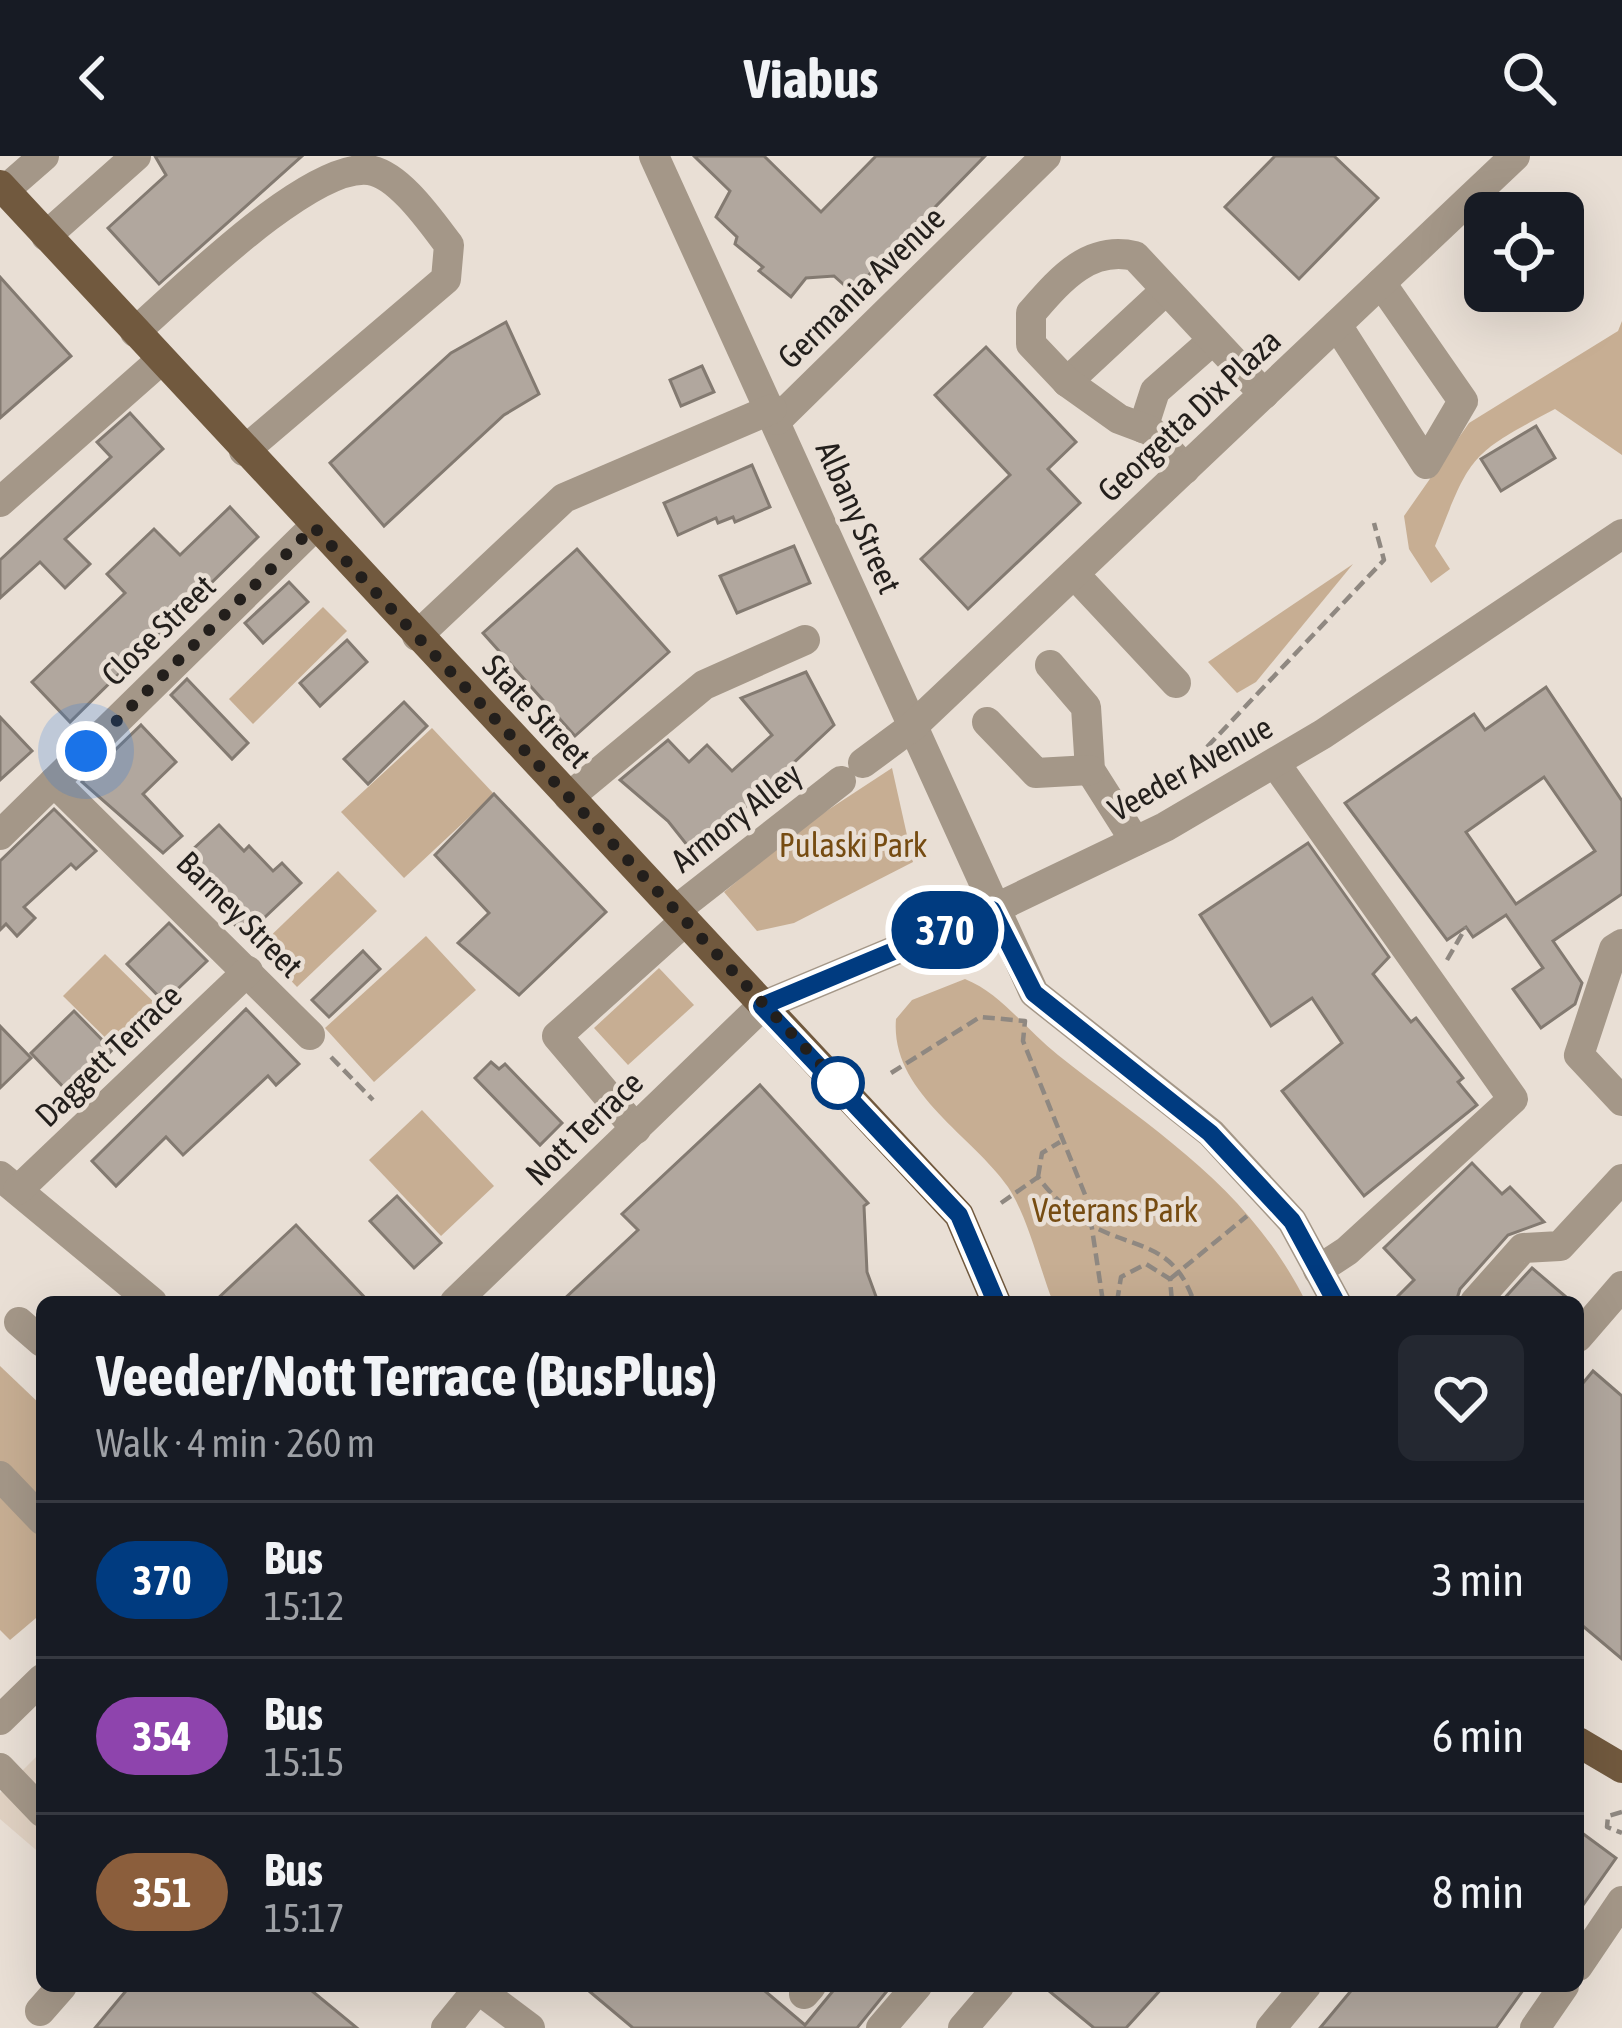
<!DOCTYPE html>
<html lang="en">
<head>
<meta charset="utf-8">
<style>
  :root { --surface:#171b24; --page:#242831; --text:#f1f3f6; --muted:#9ea1a6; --line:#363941 }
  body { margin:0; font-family:"Asap Condensed",sans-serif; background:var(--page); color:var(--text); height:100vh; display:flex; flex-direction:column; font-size:45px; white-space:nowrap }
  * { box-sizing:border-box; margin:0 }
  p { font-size:39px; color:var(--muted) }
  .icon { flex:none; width:66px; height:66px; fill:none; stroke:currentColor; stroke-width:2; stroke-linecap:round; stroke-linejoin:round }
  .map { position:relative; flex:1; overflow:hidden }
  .details { position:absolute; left:36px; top:1140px; width:1548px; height:696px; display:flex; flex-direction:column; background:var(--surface); border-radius:18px; box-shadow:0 12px 48px #0002 }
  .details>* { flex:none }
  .badge { padding:0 24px; border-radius:39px; font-size:42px; line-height:78px }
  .buttons { position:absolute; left:1464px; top:36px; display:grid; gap:24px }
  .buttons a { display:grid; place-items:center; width:120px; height:120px; border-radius:18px; background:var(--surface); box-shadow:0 12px 48px #0002; font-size:60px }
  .you { position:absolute; width:60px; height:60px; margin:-30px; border:9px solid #fff; border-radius:50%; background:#1a73e8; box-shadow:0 0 0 18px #1a73e833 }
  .map>.badge { position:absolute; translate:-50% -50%; box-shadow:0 0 0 6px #fff }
  .round { display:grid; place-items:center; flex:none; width:126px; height:126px; border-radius:18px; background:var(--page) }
  .head { display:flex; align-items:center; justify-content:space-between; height:204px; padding:0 60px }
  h1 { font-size:57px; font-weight:700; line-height:90px }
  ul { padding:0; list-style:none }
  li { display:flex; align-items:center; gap:36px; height:156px; padding:0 60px; border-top:3px solid var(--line) }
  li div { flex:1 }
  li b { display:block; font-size:45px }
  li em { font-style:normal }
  li .badge { min-width:132px; font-weight:700; text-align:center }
  header { display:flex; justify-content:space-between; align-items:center; height:156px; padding:0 60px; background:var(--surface); font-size:54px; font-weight:700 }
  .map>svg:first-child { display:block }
  .built { fill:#e0d1c2 }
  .green { fill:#c7ae93 }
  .building { fill:#b1a79e; stroke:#837a71; stroke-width:3; fill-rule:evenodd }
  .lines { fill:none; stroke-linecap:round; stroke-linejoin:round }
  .path { stroke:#8f8881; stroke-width:4.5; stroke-dasharray:12 6; stroke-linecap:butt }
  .minor { stroke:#a49788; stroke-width:30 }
  .major { stroke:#71593e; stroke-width:30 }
  .line-casing { stroke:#fff; stroke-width:27 }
  .line { stroke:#003b80; stroke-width:18 }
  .walk { stroke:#231f1c; stroke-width:12; stroke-dasharray:0 21.6 }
  .stop-dot { fill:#fff; stroke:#003b80; stroke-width:6 }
  .labels { text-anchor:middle; stroke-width:9; stroke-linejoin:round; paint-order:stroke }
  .street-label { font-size:33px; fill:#231f1c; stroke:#e9dfd5 }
  .park-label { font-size:33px; fill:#764c12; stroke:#e9dfd5 }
</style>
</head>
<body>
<header><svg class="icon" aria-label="back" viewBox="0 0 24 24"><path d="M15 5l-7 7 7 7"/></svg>Viabus<svg class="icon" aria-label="search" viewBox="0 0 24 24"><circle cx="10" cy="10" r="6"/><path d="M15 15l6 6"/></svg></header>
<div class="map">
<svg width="1622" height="1872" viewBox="0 0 1622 1872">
  <rect width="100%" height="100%" fill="#e9dfd5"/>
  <!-- built -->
  <path class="built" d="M42 1595V1699L0 1663V1637Z"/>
  <!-- green -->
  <g class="green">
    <path d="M1622 165V299L1555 253C1468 299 1471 299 1435 390L1450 413 1431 427 1409 393 1404 360 1469 267 1618 175Z"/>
    <path d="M1353 408 1256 526 1237 537 1208 506Z"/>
    <path d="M323 451 347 475 253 568 229 543Z"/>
    <path d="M432 572 494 638 404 722 341 656Z"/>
    <path d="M892 612 913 706 794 767 757 775 724 736 802 671Z"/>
    <path d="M338 715 377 755 297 831 259 791Z"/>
    <path d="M426 780 476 834 374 926 325 872Z"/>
    <path d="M105 798 167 859 125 901 63 840Z"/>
    <path d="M659 812 694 849 628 909 594 872Z"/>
    <path d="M965 823C1002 838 1026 874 1058 899 1155 976 1247 1029 1306 1146H1053C1039 1111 1029 1063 1008 1031 972 979 890 936 896 863L912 844Z"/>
    <path d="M422 954 494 1030 441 1080 369 1004Z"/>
    <path d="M0 1210 42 1250V1457L10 1484 0 1474Z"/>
  </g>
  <!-- building -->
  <g class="building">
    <path d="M155 0H302L159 128 108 72 166 19Z"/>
    <path d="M694 0H764L821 56 876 0H985L852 136 834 120 806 122 791 141 759 115 763 111 735 88 737 81 716 61 730 35Z"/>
    <path d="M1275 0H1334L1378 42 1299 123 1225 51Z"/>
    <path d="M0 121 71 200 0 262Z"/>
    <path d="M506 166 539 238 504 259 384 370 330 307 451 197Z"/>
    <path d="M986 191 1076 286 1048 313 1080 347 968 453 921 403 1010 319 935 239Z"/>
    <path d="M702 210 714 236 681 250 670 224Z"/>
    <path d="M130 257 163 293 65 383 90 408 65 432 40 406 0 442V404L111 301 97 286Z"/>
    <path d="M1536 270 1555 302 1501 335 1481 303Z"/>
    <path d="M752 309 770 351 735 366 733 361 718 367 716 362 678 379 664 347Z"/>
    <path d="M230 351 258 381 70 566 32 526 125 437 107 418 154 373 180 399Z"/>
    <path d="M794 390 810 427 737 457 720 420Z"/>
    <path d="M577 393 669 496 575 580 483 477Z"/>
    <path d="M289 426 308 446 263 487 245 467Z"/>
    <path d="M347 484 367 506 320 550 300 527Z"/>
    <path d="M806 516 834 569 695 699 668 665 620 624 668 584 689 606 707 589 732 615 772 579 741 542Z"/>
    <path d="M187 523 248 587 232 603 171 539Z"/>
    <path d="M1546 531 1622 645V738L1553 785 1582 827 1575 848 1541 872 1513 833 1543 812 1506 759 1473 781 1466 771 1447 784 1345 647 1474 558 1485 574ZM1544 621 1595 695 1516 748 1466 676Z"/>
    <path d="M404 546 427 570 368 628 344 603Z"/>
    <path d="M0 561 32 595 0 624Z"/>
    <path d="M141 569 176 606 143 638 182 680 163 697 82 626Z"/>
    <path d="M494 638 606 756 519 839 458 787 489 757 435 699Z"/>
    <path d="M54 653 96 695 76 713 71 708 24 751 35 762 17 780 6 768 0 774V705Z"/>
    <path d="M219 669 244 695 249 690 273 715 282 707 301 727 245 780 179 706Z"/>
    <path d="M1308 687 1389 801 1373 818 1411 866 1416 862 1463 922 1458 926 1477 949 1364 1040 1282 935 1342 887 1312 842 1271 870 1200 759Z"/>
    <path d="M169 767 207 805 164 846 127 808Z"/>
    <path d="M363 795 380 813 329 861 312 844Z"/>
    <path d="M246 853 299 908 276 929 268 920 183 999 166 981 116 1030 92 1005Z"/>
    <path d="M74 855 112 894 70 938 31 897Z"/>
    <path d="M0 870 31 902 0 932Z"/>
    <path d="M491 906 499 913 505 908 562 967 540 989 475 922Z"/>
    <path d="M760 929 868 1047 864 1050 867 1116 878 1146H561L638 1074 622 1058Z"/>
    <path d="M1472 1007 1502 1038 1510 1031 1544 1066 1508 1079 1460 1133 1456 1146H1392L1414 1124 1384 1092Z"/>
    <path d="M397 1040 441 1087 414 1112 370 1065Z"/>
    <path d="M296 1069 369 1146H214Z"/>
    <path d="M1532 1112 1572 1146H1501Z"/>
    <path d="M1593 1215 1622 1240V1503L1578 1466V1233Z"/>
    <path d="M1578 1674 1616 1702 1578 1756Z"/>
    <path d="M130 1830H306L357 1872H95Z"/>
    <path d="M583 1830H759L805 1869 837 1830H891L857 1872H633Z"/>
    <path d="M1043 1830H1164L1126 1872H1094Z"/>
    <path d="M1355 1830H1526L1496 1872H1320Z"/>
  </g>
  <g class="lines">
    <!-- path -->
    <g class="path">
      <path d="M1207 591 1384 404 1374 367"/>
      <path d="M1447 804 1466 771"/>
      <path d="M331 901 373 944"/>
      <path d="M891 917 980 861 1025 865 1023 885 1088 1046 1103 1146"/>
      <path d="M1038 1021 1042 997 1060 986"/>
      <path d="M1001 1047 1038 1021C1051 1039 1074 1061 1094 1071 1140 1094 1174 1088 1194 1146"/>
      <path d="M1170 1123 1247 1060"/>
      <path d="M1117 1146 1121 1121 1146 1108 1170 1123 1172 1146"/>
      <path d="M1622 1656 1608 1660 1607 1671 1622 1677"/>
    </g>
    <!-- minor -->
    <g class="minor">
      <path d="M654 0 1034 837 1211 977 1292 1065 1336 1146"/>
      <path d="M5 34 44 0"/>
      <path d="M46 80 136 0"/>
      <path d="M1337 169 1426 308 1463 245 1381 127"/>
      <path d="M135 176C180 137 309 7 369 14 399 18 432 67 449 89L446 123 244 295"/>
      <path d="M1067 226 1166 134"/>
      <path d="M777 264 1046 0"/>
      <path d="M1143 272 1155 235 1213 184"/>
      <path d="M1185 313 1151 275 1119 263 1067 226 1031 188V157C1059 125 1088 89 1135 100L1264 238"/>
      <path d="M0 346 161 204"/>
      <path d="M1074 418 1176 527"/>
      <path d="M417 480 564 342 772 253"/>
      <path d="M1050 509 1086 551 1090 614 1135 685"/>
      <path d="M987 566 1036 617 1090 614"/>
      <path d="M863 607 913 570 1515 0"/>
      <path d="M1275 607 1513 943 1347 1095 1318 1114"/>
      <path d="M54 626 310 879"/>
      <path d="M569 641 704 529 805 484"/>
      <path d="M0 679 314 371"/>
      <path d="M676 754 841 625"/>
      <path d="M1622 788 1614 793 1579 899 1622 945"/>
      <path d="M636 973 557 880 685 765"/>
      <path d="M0 1020 152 1146"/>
      <path d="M18 1034 248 815"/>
      <path d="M455 1146 762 850 992 754 1165 671 1323 578 1622 378"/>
      <path d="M1475 1146 1523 1092 1560 1090 1622 1023"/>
      <path d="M19 1166 42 1186"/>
      <path d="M1578 1181 1622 1130"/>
      <path d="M0 1320 42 1364"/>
      <path d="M0 1564 42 1523"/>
      <path d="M0 1612 42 1656"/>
      <path d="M1578 1810 1622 1745"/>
      <path d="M474 1830 530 1872"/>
      <path d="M804 1838 811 1830"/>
      <path d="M40 1855 62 1830"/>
      <path d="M446 1872 478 1833"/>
      <path d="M881 1872 917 1830"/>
      <path d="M963 1872 999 1830"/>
      <path d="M1271 1872 1306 1830"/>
      <path d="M1535 1872 1564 1830"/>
    </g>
    <!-- major -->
    <g class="major">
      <path d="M0 29 959 1059 996 1146"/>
      <path d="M1578 1586 1622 1612"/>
    </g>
  </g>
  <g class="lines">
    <!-- line casing -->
    <g class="line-casing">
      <path id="line" d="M996 1146 959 1059 762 850 992 754 1034 837 1210 977 1292 1065 1336 1146"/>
    </g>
    <!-- line -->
    <use href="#line" class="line"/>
    <!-- walk -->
    <path class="walk" d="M86 595 314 371 843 932 838 927"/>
  </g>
  <!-- markers -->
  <circle class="stop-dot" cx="838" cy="927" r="24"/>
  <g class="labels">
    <!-- street labels -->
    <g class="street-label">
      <text transform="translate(861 131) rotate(-44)" y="12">Germania Avenue</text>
      <text transform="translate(1189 259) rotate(-43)" y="12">Georgetta Dix Plaza</text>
      <text transform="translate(859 361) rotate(66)" y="12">Albany Street</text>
      <text transform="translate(158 474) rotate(-44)" y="12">Close Street</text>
      <text transform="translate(537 555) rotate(47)" y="12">State Street</text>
      <text transform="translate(1190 612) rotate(-29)" y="12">Veeder Avenue</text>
      <text transform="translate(736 661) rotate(-38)" y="12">Armory Alley</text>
      <text transform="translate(240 758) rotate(45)" y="12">Barney Street</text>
      <text transform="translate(108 899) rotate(-44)" y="12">Daggett Terrace</text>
      <text transform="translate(584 972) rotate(-44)" y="12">Nott Terrace</text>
    </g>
    <!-- park labels -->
    <g class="park-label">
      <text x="853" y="701">Pulaski Park</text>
      <text x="1115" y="1066">Veterans Park</text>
    </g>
  </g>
</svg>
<div class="buttons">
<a><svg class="icon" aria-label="locate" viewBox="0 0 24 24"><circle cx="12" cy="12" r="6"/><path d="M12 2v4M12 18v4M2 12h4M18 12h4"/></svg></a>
</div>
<div class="you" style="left:86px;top:595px"></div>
<b class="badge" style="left:945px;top:774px;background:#003b80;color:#fff">370</b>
<section class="details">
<div class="head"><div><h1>Veeder/Nott Terrace (BusPlus)</h1><p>Walk · 4 min · 260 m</p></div><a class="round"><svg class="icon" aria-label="heart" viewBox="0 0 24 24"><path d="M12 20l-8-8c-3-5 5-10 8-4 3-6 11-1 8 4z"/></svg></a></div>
<ul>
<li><span class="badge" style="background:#003b80;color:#fff">370</span><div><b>Bus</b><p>15:12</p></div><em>3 min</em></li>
<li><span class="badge" style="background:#8e44ad;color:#fff">354</span><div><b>Bus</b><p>15:15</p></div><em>6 min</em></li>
<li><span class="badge" style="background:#8b5e3c;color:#fff">351</span><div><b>Bus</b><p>15:17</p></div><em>8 min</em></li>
</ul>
</section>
</div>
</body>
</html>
